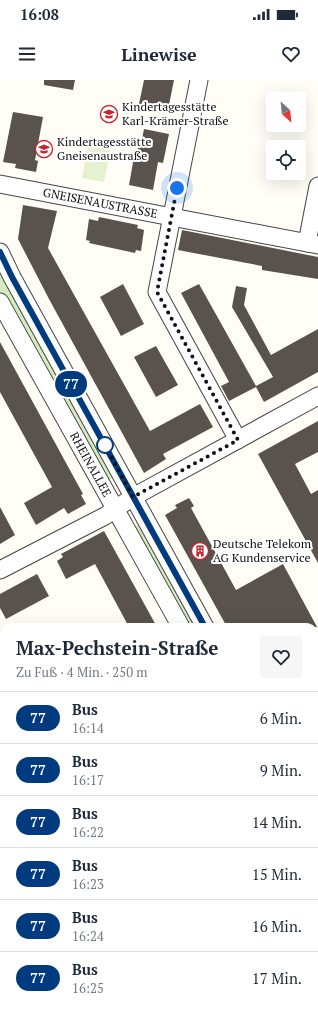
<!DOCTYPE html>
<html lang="de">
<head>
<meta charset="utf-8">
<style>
  :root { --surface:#fff; --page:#f6f6f7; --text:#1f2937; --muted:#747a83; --line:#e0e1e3 }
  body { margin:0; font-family:"PT Serif",serif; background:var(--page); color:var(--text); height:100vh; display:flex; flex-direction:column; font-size:15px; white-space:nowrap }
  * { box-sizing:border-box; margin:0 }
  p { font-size:13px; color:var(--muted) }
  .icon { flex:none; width:22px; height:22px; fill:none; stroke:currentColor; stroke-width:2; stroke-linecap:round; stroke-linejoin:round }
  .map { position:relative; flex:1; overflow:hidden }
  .drawer { position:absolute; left:0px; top:543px; width:318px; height:388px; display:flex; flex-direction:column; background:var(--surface); border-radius:12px 12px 0 0; box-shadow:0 4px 16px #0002 }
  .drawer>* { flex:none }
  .badge { padding:0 8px; border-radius:13px; font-size:14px; line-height:26px }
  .needle { width:26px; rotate:153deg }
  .tools { position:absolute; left:266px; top:12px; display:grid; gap:8px }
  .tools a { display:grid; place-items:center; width:40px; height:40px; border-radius:4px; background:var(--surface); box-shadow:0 4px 16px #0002; font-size:20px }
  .you { position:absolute; width:20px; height:20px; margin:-10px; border:3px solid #fff; border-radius:50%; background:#1a73e8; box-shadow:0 0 0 6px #1a73e833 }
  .map>.badge { position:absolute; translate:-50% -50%; box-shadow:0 0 0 2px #fff }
  .round { display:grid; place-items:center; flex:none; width:42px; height:42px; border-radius:4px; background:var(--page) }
  .head { display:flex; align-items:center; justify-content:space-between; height:68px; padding:0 16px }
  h1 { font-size:19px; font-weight:800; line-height:30px }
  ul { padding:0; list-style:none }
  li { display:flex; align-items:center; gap:12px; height:52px; padding:0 16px; border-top:1px solid var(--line) }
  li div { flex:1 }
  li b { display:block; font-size:15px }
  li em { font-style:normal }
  li .badge { min-width:44px; font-weight:700; text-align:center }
  .status { display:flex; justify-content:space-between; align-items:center; height:28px; padding:0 20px; background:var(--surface); direction:ltr }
  .status svg { height:11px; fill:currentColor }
  header { display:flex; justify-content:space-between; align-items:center; height:52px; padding:0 16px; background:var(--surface); font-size:18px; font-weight:800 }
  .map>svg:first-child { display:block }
  .green { fill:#d5ebbd }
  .pitch { fill:#e6f2cf }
  .building { fill:#5a524d }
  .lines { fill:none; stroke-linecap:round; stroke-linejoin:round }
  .minor-casing { stroke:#444; stroke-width:19 }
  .minor { stroke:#fff; stroke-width:17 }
  .line-casing { stroke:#fff; stroke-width:9 }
  .line { stroke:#003b80; stroke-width:6 }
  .walk { stroke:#111; stroke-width:4; stroke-dasharray:0 7.2 }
  .stop-dot { fill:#fff; stroke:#003b80; stroke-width:2 }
  .labels { text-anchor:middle; stroke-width:4; stroke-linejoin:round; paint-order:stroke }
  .poi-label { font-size:12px; fill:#111; stroke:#fff; text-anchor:start }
  .street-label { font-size:12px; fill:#111; stroke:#fff }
</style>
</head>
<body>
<div class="status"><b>16:08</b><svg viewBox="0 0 49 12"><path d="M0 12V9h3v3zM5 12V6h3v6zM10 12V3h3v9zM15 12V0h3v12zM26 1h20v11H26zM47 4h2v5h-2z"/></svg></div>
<header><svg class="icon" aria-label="menu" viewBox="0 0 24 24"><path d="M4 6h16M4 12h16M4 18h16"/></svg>Linewise<svg class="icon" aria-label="heart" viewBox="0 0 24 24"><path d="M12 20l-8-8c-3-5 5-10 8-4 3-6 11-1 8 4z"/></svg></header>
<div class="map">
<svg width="318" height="931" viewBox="0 0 318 931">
  <rect width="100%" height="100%" fill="#fffdf5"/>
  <!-- green -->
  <g class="green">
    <path d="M0 188 116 396 107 401 0 214Z"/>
    <path d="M141 444 200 547H186L131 449Z"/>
    <path d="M0 884 4 887V927H52L57 931H0Z"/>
  </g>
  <!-- pitch -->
  <path class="pitch" d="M90 56 112 61 104 102 82 98Z"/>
  <!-- building -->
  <g class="building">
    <path d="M44 0H75L73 10 44 5Z"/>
    <path d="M144 0H174L168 30 139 24Z"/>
    <path d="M13 32 43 37 35 80 38 81 36 92 15 88 16 84 3 82Z"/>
    <path d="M144 49 169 54 163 83 158 82 153 110 129 105 134 77 142 59Z"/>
    <path d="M23 125 57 131 48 168 150 351 200 324 213 347 163 374 166 379 144 393 49 219 18 159Z"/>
    <path d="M99 137 138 145 137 148 144 150 141 171 136 170 135 173 89 163 90 161 86 160 89 139 98 141Z"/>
    <path d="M182 150 318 177V199L262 190V186L178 170Z"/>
    <path d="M123 204 144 244 121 256 100 217Z"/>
    <path d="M199 204 256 306 273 297 232 227 236 206 247 208 244 225 271 275 318 249V292L264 322 256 307 229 321 221 306 229 302 181 213Z"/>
    <path d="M0 262 83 414 81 415 86 424 68 434 64 428 36 445 24 423 52 407 0 312Z"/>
    <path d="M156 266 178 305 156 317 134 277Z"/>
    <path d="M318 341V372L295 384 311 414 318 410V483L258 374Z"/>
    <path d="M189 418 194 426 191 428 236 510 283 484 317 547H227L165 435 177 428 175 425Z"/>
    <path d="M0 427 15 455 0 464Z"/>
    <path d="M104 451 157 547H129L95 484 66 499 57 481 63 477 61 474Z"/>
    <path d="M37 494 49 516 6 539 0 528V514Z"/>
  </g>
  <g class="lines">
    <!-- minor casing -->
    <g class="minor-casing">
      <g id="minor">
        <path d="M199 0 157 212 238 360"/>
        <path id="s1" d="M0 104 318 165"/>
        <path d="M307 163 318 106"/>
        <path d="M0 172 12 197 205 547"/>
        <path id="s2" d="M0 222 181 547"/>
        <path d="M0 490 105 436 133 417 318 316"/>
        <path d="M314 598 318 596"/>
        <path d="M314 625 318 623"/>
        <path d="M314 747 318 754"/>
        <path d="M0 771 4 769"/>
        <path d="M314 787 318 794"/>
        <path d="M0 798 4 796"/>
        <path d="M314 896 318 894"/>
        <path d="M251 931 258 927"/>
      </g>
    </g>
    <!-- minor -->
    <use href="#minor" class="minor"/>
  </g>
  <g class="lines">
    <!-- line casing -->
    <g class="line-casing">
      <path id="line" d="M0 172 12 197 205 547"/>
    </g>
    <!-- line -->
    <use href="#line" class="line"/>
    <!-- walk -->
    <path class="walk" d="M105 365 133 417 238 360 157 212 177 108"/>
  </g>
  <!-- icons -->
  <defs>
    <g id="school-ring" transform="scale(0.9)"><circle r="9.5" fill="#fff" stroke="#c4262e" stroke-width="1.5"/><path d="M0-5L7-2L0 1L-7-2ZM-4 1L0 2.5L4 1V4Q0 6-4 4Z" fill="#c4262e"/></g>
    <g id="building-ring" transform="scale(0.9)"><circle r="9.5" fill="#fff" stroke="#c4262e" stroke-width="1.5"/><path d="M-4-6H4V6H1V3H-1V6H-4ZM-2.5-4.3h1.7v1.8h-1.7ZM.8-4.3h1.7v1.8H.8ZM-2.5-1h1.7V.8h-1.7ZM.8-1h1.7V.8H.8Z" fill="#c4262e"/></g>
  </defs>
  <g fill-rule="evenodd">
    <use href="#school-ring" x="109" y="34"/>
    <use href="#school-ring" x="44" y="69"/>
    <use href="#building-ring" x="200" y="471"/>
  </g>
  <!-- markers -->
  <circle class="stop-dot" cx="105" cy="365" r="8"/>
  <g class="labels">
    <!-- poi labels -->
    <g class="poi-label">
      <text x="122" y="31">Kindertagesstätte<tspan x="122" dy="14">Karl-Krämer-Straße</tspan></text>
      <text x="57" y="66">Kindertagesstätte<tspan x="57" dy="14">Gneisenaustraße</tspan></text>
      <text x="213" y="468">Deutsche Telekom<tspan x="213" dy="14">AG Kundenservice</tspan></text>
    </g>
    <!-- street labels -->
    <g class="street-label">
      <text dy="4" stroke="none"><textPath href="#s1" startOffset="102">GNEISENAUSTRASSE</textPath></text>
      <text dy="4" stroke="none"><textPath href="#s2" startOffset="186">RHEINALLEE</textPath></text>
    </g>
  </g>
</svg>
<div class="tools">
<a><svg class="needle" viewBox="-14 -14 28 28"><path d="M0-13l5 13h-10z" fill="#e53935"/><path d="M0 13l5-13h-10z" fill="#747a83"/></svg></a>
<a><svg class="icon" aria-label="locate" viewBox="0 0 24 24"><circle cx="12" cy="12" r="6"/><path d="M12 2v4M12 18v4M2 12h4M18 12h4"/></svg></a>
</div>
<div class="you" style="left:177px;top:108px"></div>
<b class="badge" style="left:71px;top:304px;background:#003b80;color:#fff">77</b>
<section class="drawer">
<div class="head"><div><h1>Max-Pechstein-Straße</h1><p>Zu Fuß · 4 Min. · 250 m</p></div><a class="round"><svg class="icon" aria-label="heart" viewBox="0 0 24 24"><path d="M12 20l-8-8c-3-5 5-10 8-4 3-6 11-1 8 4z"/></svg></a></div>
<ul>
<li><span class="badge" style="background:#003b80;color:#fff">77</span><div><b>Bus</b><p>16:14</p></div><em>6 Min.</em></li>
<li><span class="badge" style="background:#003b80;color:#fff">77</span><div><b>Bus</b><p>16:17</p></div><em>9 Min.</em></li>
<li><span class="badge" style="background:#003b80;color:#fff">77</span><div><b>Bus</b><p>16:22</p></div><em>14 Min.</em></li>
<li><span class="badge" style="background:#003b80;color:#fff">77</span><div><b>Bus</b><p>16:23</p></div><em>15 Min.</em></li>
<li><span class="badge" style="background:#003b80;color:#fff">77</span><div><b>Bus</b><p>16:24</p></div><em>16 Min.</em></li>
<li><span class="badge" style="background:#003b80;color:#fff">77</span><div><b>Bus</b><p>16:25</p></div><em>17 Min.</em></li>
</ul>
</section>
</div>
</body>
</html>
